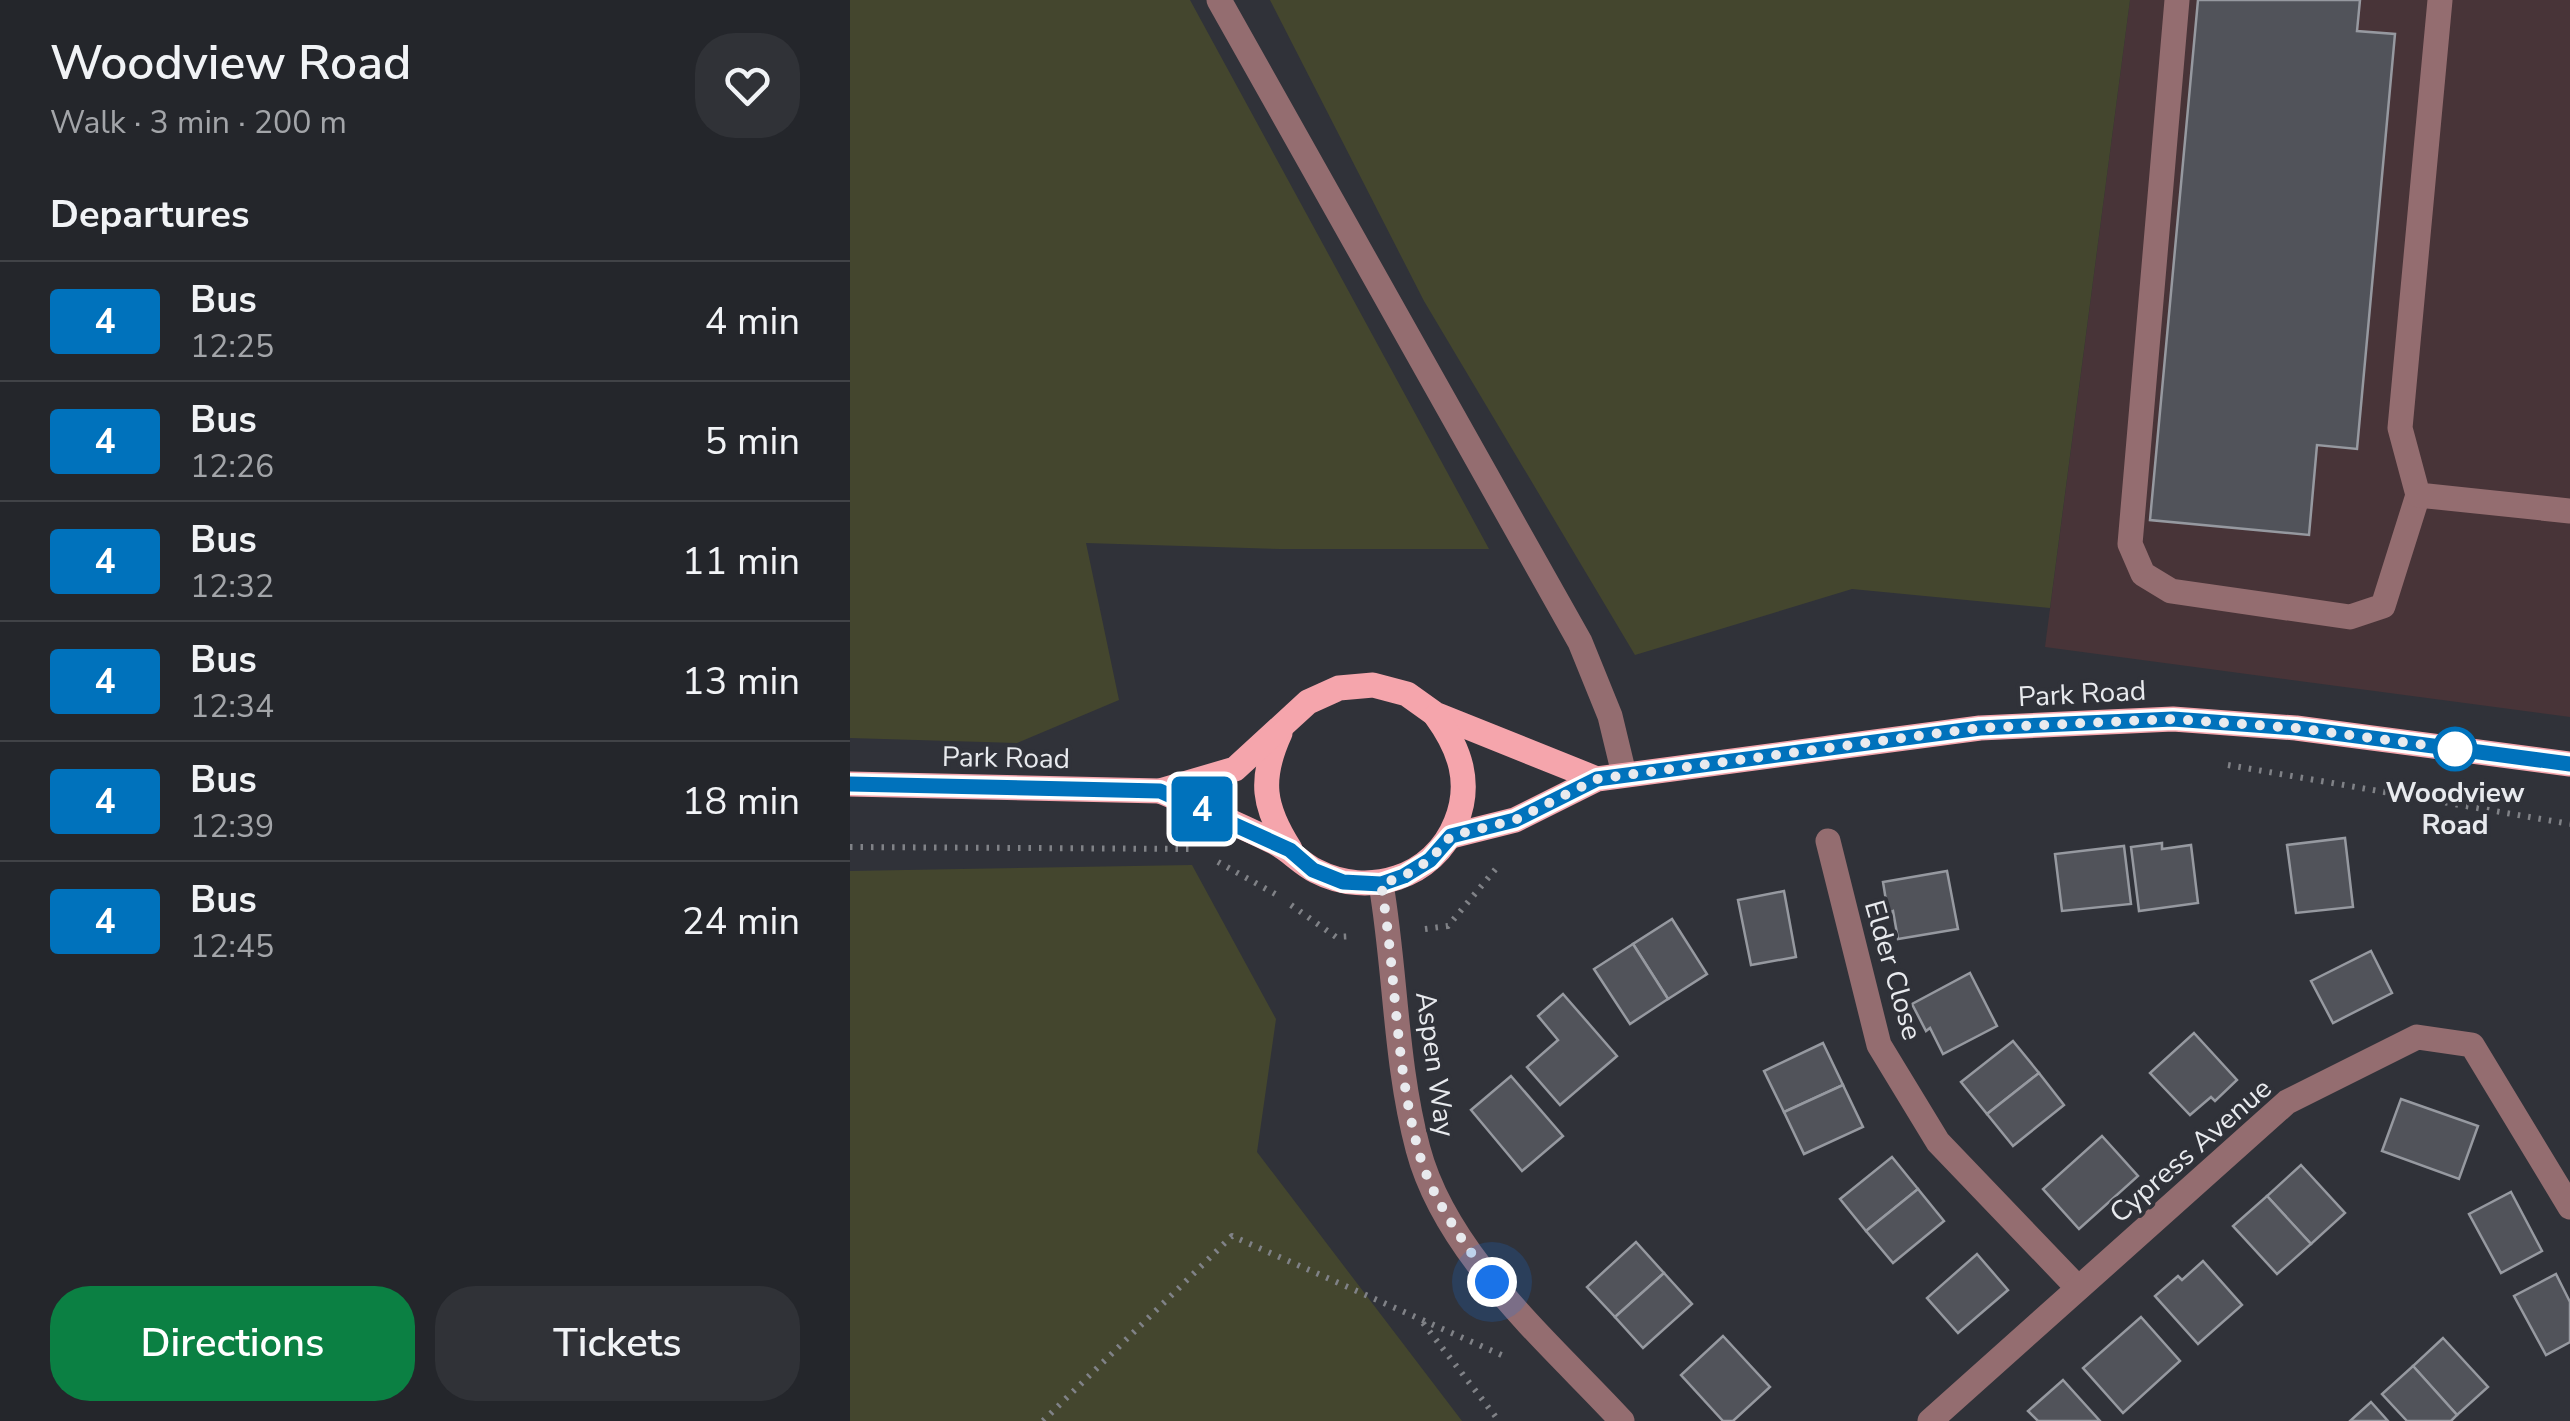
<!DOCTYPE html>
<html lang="en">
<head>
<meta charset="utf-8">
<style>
  :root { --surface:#24262b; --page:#303237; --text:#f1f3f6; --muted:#a3a5a9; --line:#414347; --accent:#0b8043 }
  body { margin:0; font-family:"Nunito Sans",sans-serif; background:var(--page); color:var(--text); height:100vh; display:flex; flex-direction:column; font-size:38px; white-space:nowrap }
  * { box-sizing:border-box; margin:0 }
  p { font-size:32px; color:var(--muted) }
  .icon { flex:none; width:55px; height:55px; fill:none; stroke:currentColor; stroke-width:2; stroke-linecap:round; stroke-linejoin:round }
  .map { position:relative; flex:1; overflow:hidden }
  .drawer { display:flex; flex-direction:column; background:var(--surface); width:850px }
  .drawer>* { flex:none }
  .badge { padding:0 20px; border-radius:8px; font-size:35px; line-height:65px }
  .you { position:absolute; width:50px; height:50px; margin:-25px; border:8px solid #fff; border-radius:50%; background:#1a73e8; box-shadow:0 0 0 15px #1a73e833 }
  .map>.badge { position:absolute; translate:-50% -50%; box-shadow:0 0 0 5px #fff }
  h2 { padding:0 50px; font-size:38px; line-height:90px }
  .round { display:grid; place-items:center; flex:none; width:105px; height:105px; border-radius:40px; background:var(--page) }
  .overview { display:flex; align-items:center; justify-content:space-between; height:170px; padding:0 50px }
  h1 { font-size:48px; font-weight:600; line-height:75px }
  .cta { display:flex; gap:20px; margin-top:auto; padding:20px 50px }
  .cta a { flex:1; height:115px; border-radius:40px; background:var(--accent); color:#fff; font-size:40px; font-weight:600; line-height:115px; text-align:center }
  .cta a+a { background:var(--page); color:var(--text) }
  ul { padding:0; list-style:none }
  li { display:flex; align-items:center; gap:30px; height:120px; padding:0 50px; border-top:2px solid var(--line) }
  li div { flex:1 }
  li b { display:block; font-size:38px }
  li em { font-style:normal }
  li .badge { min-width:110px; font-weight:700; text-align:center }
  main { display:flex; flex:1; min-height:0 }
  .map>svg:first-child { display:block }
  .commercial { fill:#483438 }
  .green { fill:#44462e }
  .building { fill:#51535a; stroke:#9699a0; stroke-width:2.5 }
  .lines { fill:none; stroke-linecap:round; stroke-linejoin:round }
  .path { stroke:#808287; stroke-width:6; stroke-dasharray:2.5 8; stroke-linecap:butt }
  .minor { stroke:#946d70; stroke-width:25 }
  .major { stroke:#f5a5ac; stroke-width:25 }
  .line-casing { stroke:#fff; stroke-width:22 }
  .line { stroke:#0072bc; stroke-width:15 }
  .walk { stroke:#e8eaee; stroke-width:10; stroke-dasharray:0 18 }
  .stop-dot { fill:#fff; stroke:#0072bc; stroke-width:5 }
  .labels { text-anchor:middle; stroke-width:8; stroke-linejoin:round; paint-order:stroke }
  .street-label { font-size:28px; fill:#e8eaee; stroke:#303239 }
  .stop-label { font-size:28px; font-weight:bold; fill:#e8eaee; stroke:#303239 }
</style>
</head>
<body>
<main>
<section class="drawer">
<div class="overview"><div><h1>Woodview Road</h1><p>Walk · 3 min · 200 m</p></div><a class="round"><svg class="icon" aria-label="heart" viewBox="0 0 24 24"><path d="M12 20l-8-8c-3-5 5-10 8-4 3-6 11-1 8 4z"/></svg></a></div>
<h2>Departures</h2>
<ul>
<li><span class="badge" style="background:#0072bc;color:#fff">4</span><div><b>Bus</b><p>12:25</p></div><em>4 min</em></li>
<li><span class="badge" style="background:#0072bc;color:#fff">4</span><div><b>Bus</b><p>12:26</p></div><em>5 min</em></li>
<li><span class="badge" style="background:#0072bc;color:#fff">4</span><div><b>Bus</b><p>12:32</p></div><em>11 min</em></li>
<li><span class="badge" style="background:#0072bc;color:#fff">4</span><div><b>Bus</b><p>12:34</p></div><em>13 min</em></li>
<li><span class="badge" style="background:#0072bc;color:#fff">4</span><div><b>Bus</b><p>12:39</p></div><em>18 min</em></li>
<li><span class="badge" style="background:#0072bc;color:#fff">4</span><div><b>Bus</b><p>12:45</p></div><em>24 min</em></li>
</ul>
<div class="cta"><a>Directions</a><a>Tickets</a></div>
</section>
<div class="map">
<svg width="1720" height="1421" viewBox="0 0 1720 1421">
  <rect width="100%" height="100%" fill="#303239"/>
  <!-- commercial -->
  <path class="commercial" d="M1280 0H1720V717L1195 647Z"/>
  <!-- green -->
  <g class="green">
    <path d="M0 0H340L639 549H430L236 543 269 700 167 743 0 738Z"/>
    <path d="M420 0H1280L1200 608 1002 589 785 655 574 301Z"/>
    <path d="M342 865 426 1019 407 1152 612 1421H0V871Z"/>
  </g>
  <!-- building -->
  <g class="building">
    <path d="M1348 0H1510L1507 31 1545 34 1507 449 1467 445 1459 535 1300 520Z"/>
    <path d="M1495 838 1503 907 1446 913 1437 845Z"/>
    <path d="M1312 843V849L1341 845 1348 903 1289 911 1281 847Z"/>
    <path d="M1274 846 1281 904 1212 911 1205 854Z"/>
    <path d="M1097 871 1108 929 1048 939 1043 911 1038 913 1033 882Z"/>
    <path d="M934 891 946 957 901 965 888 900Z"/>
    <path d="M822 919 857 974 818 999 783 944Z"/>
    <path d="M783 944 818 999 780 1024 744 969Z"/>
    <path d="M1521 951 1542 993 1483 1023 1461 981Z"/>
    <path d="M1120 973 1147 1026 1093 1054 1080 1028 1076 1031 1062 1004Z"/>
    <path d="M713 994 767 1056 710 1105 677 1067 708 1040 688 1016Z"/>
    <path d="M1344 1033 1387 1080 1365 1101 1361 1097 1340 1115 1300 1073Z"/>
    <path d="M1163 1041 1189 1073 1137 1114 1111 1082Z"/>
    <path d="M973 1043 993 1085 934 1112 914 1071Z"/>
    <path d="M1189 1073 1214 1105 1163 1146 1137 1114Z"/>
    <path d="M661 1076 713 1136 672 1171 621 1110Z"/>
    <path d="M993 1085 1013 1127 954 1154 934 1112Z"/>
    <path d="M1551 1099 1628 1126 1609 1179 1532 1151Z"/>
    <path d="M1252 1136 1288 1176 1229 1229 1193 1189Z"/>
    <path d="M1042 1157 1068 1189 1016 1231 990 1199Z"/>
    <path d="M1451 1165 1495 1213 1461 1244 1417 1196Z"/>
    <path d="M1068 1189 1094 1221 1043 1263 1016 1231Z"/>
    <path d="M1661 1192 1692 1251 1651 1273 1619 1214Z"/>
    <path d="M1417 1196 1461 1244 1427 1274 1383 1226Z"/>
    <path d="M786 1242 814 1273 765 1317 737 1287Z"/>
    <path d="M1127 1254 1158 1290 1108 1333 1077 1298Z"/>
    <path d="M1353 1261 1392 1305 1348 1344 1305 1296 1328 1276 1332 1280Z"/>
    <path d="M814 1273 842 1304 793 1348 765 1317Z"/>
    <path d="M1706 1274 1720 1302V1342L1696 1355 1664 1296Z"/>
    <path d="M1291 1317 1330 1361 1273 1413 1233 1368Z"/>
    <path d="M873 1336 920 1387 883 1421H873L831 1375Z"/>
    <path d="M1593 1338 1638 1387 1607 1415 1563 1366Z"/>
    <path d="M1563 1366 1607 1415 1601 1421H1557L1532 1394Z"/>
    <path d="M1213 1380 1250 1421H1188L1178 1411Z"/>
    <path d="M1521 1402 1538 1421H1500Z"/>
  </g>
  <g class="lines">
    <!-- path -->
    <g class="path">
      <path d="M1378 765 1720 824"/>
      <path d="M0 847 344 849"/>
      <path d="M368 862 427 895"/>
      <path d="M441 905 486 937 503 936"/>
      <path d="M575 929 598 926 649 865"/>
      <path d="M573 1323 649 1421"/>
      <path d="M193 1421 382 1236 654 1356"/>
    </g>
    <!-- minor -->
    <g class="minor">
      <path d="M369 0 730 642 760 716 774 774"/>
      <path d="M1327 0 1280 544 1293 574 1321 591 1500 617 1533 606 1568 495"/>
      <path d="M1590 0 1550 428 1568 495 1720 511"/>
      <path d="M978 841 1029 1045 1088 1142 1228 1288"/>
      <path d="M531 884C546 972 545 1063 568 1149 596 1255 700 1343 772 1421"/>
      <path d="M1080 1421 1437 1102 1567 1037 1622 1045 1720 1207"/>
    </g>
    <!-- major -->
    <g class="major">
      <path d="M430 733C409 779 413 807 440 849"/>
      <path d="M0 784 310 791 385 769 458 702 489 688 523 685 557 694 585 714 747 779"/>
      <path d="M310 791C348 807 385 823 422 841 439 849 450 863 466 871 518 898 584 878 606 822 622 783 610 749 586 716"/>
      <path d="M601 836 665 820 747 779 1130 728 1323 719 1446 728 1720 764"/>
    </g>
  </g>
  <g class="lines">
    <!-- line casing -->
    <g class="line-casing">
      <path id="line" d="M0 784 310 791 440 850 463 870 493 882 531 884 554 876 580 860 601 836 665 820 747 779 1130 728 1323 719 1446 728 1720 764"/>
    </g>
    <!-- line -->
    <use href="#line" class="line"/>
    <!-- walk -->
    <path class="walk" d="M642 1282C613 1241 581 1199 568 1149 545 1063 546 972 531 884L554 876 580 860 601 836 665 820 747 779 1090 733 1130 728 1323 719 1446 728 1605 749"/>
  </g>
  <!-- markers -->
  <circle class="stop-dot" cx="1605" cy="749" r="20"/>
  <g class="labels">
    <!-- street labels -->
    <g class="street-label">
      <text transform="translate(1232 693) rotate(-3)" y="10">Park Road</text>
      <text transform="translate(156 757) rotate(1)" y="10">Park Road</text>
      <text transform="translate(1044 970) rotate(74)" y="10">Elder Close</text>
      <text transform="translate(586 1064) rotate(82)" y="10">Aspen Way</text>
      <text transform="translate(1340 1150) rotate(-41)" y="10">Cypress Avenue</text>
    </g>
    <!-- stop labels -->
    <g class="stop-label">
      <text x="1605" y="802">Woodview<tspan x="1605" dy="32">Road</tspan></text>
    </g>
  </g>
</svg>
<div class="you" style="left:642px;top:1282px"></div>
<b class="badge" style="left:352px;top:809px;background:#0072bc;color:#fff">4</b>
</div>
</main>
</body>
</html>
